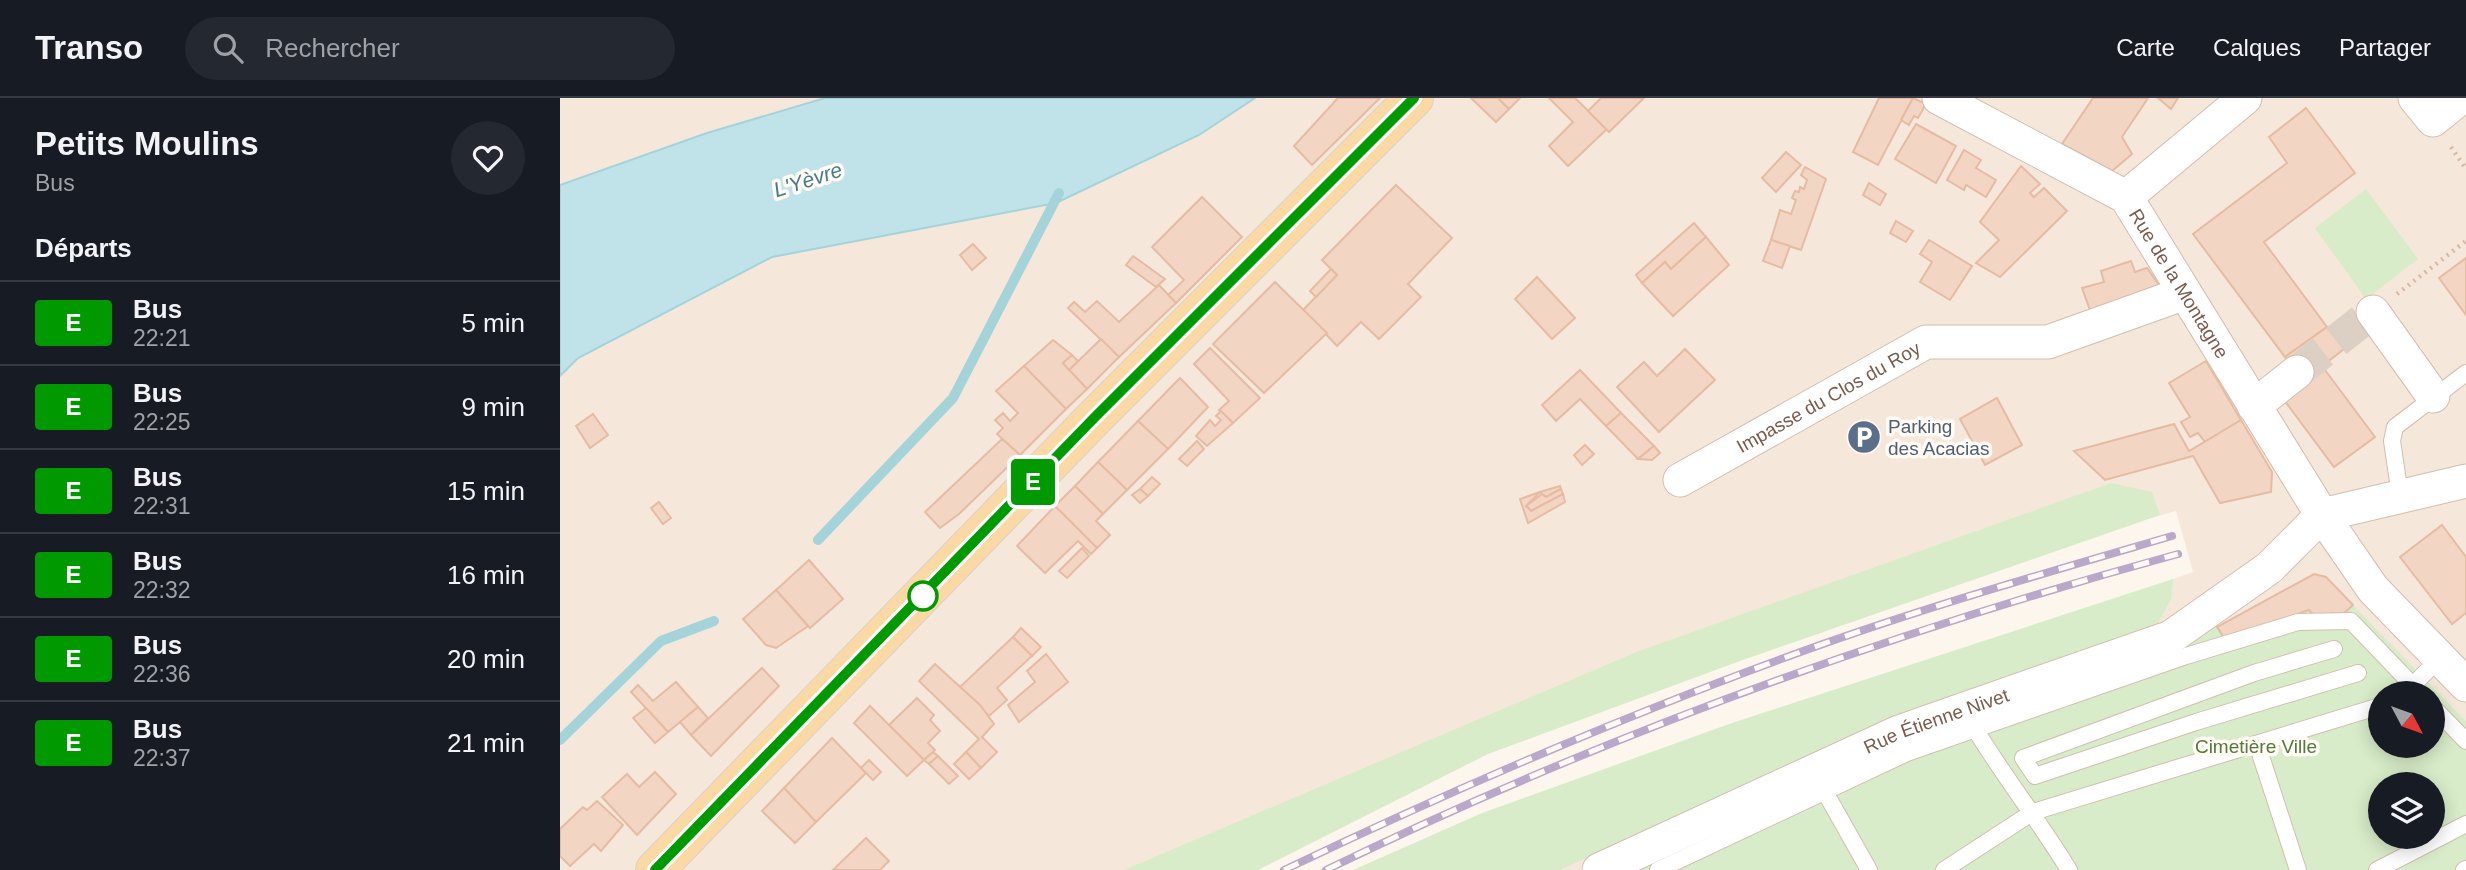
<!DOCTYPE html>
<html lang="fr">
<head>
<meta charset="utf-8">
<style>
  :root { --surface:#171b24; --page:#242831; --text:#f1f3f6; --muted:#9ea1a6; --line:#363941 }
  body { margin:0; font-family:Arial,sans-serif; background:var(--page); color:var(--text); height:100vh; display:flex; flex-direction:column; font-size:26px; white-space:nowrap }
  * { box-sizing:border-box; margin:0 }
  p { font-size:23px; color:var(--muted) }
  .icon { flex:none; width:38px; height:38px; fill:none; stroke:currentColor; stroke-width:2; stroke-linecap:round; stroke-linejoin:round }
  .map { position:relative; flex:1; overflow:hidden }
  .sheet { display:flex; flex-direction:column; background:var(--surface); width:560px }
  .sheet>* { flex:none }
  .badge { padding:0 14px; border-radius:5px; font-size:24px; line-height:46px }
  .needle { width:46px; rotate:131deg }
  .buttons { position:absolute; left:1808px; top:583px; display:grid; gap:14px }
  .buttons a { display:grid; place-items:center; width:77px; height:77px; border-radius:50%; background:var(--surface); box-shadow:0 4px 18px #0003; font-size:35px }
  .map>.badge { position:absolute; translate:-50% -50%; box-shadow:0 0 0 4px #fff }
  h2 { padding:0 35px; font-size:26px; line-height:63px }
  .round { display:grid; place-items:center; flex:none; width:74px; height:74px; border-radius:37px; background:var(--page) }
  .head { display:flex; align-items:center; justify-content:space-between; height:119px; padding:0 35px }
  h1 { font-size:33px; font-weight:800; line-height:52px }
  ul { padding:0; list-style:none }
  li { display:flex; align-items:center; gap:21px; height:84px; padding:0 35px; border-top:2px solid var(--line) }
  li div { flex:1 }
  li b { display:block; font-size:26px }
  li em { font-style:normal }
  li .badge { min-width:77px; font-weight:700; text-align:center }
  header { display:flex; align-items:center; gap:42px; box-sizing:border-box; height:98px; padding:0 35px; background:var(--surface); border-bottom:2px solid var(--line) }
  header strong { font-size:33px }
  nav { display:flex; gap:38px; margin-inline-start:auto; font-size:24px }
  .search { width:490px; height:63px; background:var(--page); display:flex; align-items:center; gap:18px; box-sizing:border-box; padding:0 24px; border-radius:38px; color:var(--muted); font-size:26px }
  main { display:flex; flex:1; min-height:0 }
  .map>svg:first-child { display:block }
  .residential { fill:#f5e8da }
  .green { fill:#d8ecc9; fill-rule:evenodd }
  .water { fill:#bfe3e8; stroke:#a5d3da; stroke-width:2 }
  .lines { fill:none; stroke-linecap:round; stroke-linejoin:round }
  .stream { stroke:#a5d3da; stroke-width:10 }
  .building { fill:#f3d5c3; stroke:#e6bba3; stroke-width:2 }
  .minor-tunnel { stroke:#dcd0c4; stroke-width:33; stroke-dasharray:33 17; stroke-linecap:butt }
  .service-casing { stroke:#d1beb0; stroke-width:18 }
  .minor-casing { stroke:#d1beb0; stroke-width:35 }
  .primary-casing { stroke:#dad1cd; stroke-width:40 }
  .path { stroke:#d9b8a5; stroke-width:4.5; stroke-dasharray:2 5; stroke-linecap:butt }
  .service { stroke:#fff; stroke-width:16 }
  .minor { stroke:#fff; stroke-width:33 }
  .primary { stroke:#fbd9a5; stroke-width:38 }
  .rail-casing { stroke:#b9a8c9; stroke-width:8 }
  .rail { stroke:#fffaf3; stroke-width:5; stroke-dasharray:16; stroke-linecap:butt }
  .line-casing { stroke:#fff; stroke-width:16 }
  .line { stroke:#090; stroke-width:10 }
  .stop-dot { fill:#fff; stroke:#090; stroke-width:3.5 }
  .labels { text-anchor:middle; stroke-width:7; stroke-linejoin:round; paint-order:stroke }
  .street-label { font-size:19px; fill:#7a5c4d; stroke:#fffaf3 }
  .service-label { font-size:19px; fill:#4e5e75; stroke:#fffaf3; text-anchor:start }
  .park-label { font-size:19px; fill:#537a41; stroke:#fffaf3 }
  .water-label { font-size:21px; font-style:italic; fill:#437c86; stroke:#fffaf3 }
</style>
</head>
<body>
<header>
<strong>Transo</strong>
<div class="search"><svg class="icon" aria-label="search" viewBox="0 0 24 24"><circle cx="10" cy="10" r="6"/><path d="M15 15l6 6"/></svg>Rechercher</div>
<nav><a>Carte</a><a>Calques</a><a>Partager</a></nav>
</header>
<main>
<section class="sheet">
<div class="head"><div><h1>Petits Moulins</h1><p>Bus</p></div><a class="round"><svg class="icon" aria-label="heart" viewBox="0 0 24 24"><path d="M12 20l-8-8c-3-5 5-10 8-4 3-6 11-1 8 4z"/></svg></a></div>
<h2>Départs</h2>
<ul>
<li><span class="badge" style="background:#090;color:#fff">E</span><div><b>Bus</b><p>22:21</p></div><em>5 min</em></li>
<li><span class="badge" style="background:#090;color:#fff">E</span><div><b>Bus</b><p>22:25</p></div><em>9 min</em></li>
<li><span class="badge" style="background:#090;color:#fff">E</span><div><b>Bus</b><p>22:31</p></div><em>15 min</em></li>
<li><span class="badge" style="background:#090;color:#fff">E</span><div><b>Bus</b><p>22:32</p></div><em>16 min</em></li>
<li><span class="badge" style="background:#090;color:#fff">E</span><div><b>Bus</b><p>22:36</p></div><em>20 min</em></li>
<li><span class="badge" style="background:#090;color:#fff">E</span><div><b>Bus</b><p>22:37</p></div><em>21 min</em></li>
</ul>
</section>
<div class="map">
<svg width="1906" height="772" viewBox="0 0 1906 772">
  <rect width="100%" height="100%" fill="#fdf6ec"/>
  <!-- residential -->
  <g class="residential">
    <path d="M0 0H265L147 35 0 87Z"/>
    <path d="M695 0H1906V623L1766 479 1610 554 1074 772H847L1417 550 1633 474 1616 413 1356 485 1101 572 650 772H0V278L18 260 212 159 496 105 639 37Z"/>
  </g>
  <!-- green -->
  <g class="green">
    <path d="M1806 91 1858 161 1806 201 1755 130Z"/>
    <path d="M1551 385 1592 394 1600 417 1180 563 928 656 698 772H564L1079 553Z"/>
    <path d="M1754 476 1766 479 1906 623V772H1074L1610 554ZM1820 595H1872V648H1820ZM1820 686H1872V738H1820Z"/>
    <path d="M1613 481 1611 501 1598 525 1314 628 1000 772H793L922 715 1172 625Z"/>
  </g>
  <!-- water -->
  <path class="water" d="M265 0H695L639 37 496 105 212 159 18 260 0 278V87L147 35Z"/>
  <g class="lines">
    <!-- stream -->
    <g class="stream">
      <path d="M258 442 393 300 499 95"/>
      <path d="M0 642 101 543 154 523"/>
    </g>
  </g>
  <!-- building -->
  <g class="building">
    <path d="M778 0H820L752 67 734 48Z"/>
    <path d="M911 0H938L949 11 936 24Z"/>
    <path d="M938 0H960L949 11Z"/>
    <path d="M989 0H1015L1047 31 1008 68 989 48 1013 24Z"/>
    <path d="M1041 0H1084L1049 34 1028 13Z"/>
    <path d="M1319 0H1353L1318 67 1293 54Z"/>
    <path d="M1353 0 1366 6 1358 20 1354 18 1349 27 1341 22Z"/>
    <path d="M1533 0H1588L1562 39 1572 56 1552 73 1502 46Z"/>
    <path d="M1598 0H1618L1611 11Z"/>
    <path d="M1746 10 1795 75 1704 144 1767 229 1725 259 1633 136 1727 65 1709 39Z"/>
    <path d="M1356 26 1396 48 1376 85 1335 61Z"/>
    <path d="M1404 52 1421 62 1416 70 1436 82 1426 99 1406 87 1404 92 1387 82Z"/>
    <path d="M1226 54 1241 67 1216 94 1202 80Z"/>
    <path d="M1461 68 1480 86 1470 95 1474 99 1484 90 1507 113 1440 179 1416 165 1439 142 1420 124Z"/>
    <path d="M1245 69 1266 81 1241 152 1211 142 1220 112 1231 116 1236 102 1232 100 1235 93 1239 94 1240 89 1244 91 1247 82 1241 77Z"/>
    <path d="M1309 85 1326 96 1320 107 1303 97Z"/>
    <path d="M836 87 892 140 848 186 861 199 819 241 801 224 777 248 743 212 777 177 762 162Z"/>
    <path d="M642 99 682 139 616 205 608 197 624 182 592 149Z"/>
    <path d="M1336 123 1353 133 1346 144 1330 135Z"/>
    <path d="M1134 125 1146 139 1111 171 1105 164 1082 185 1076 177Z"/>
    <path d="M1146 139 1169 167 1113 218 1082 185 1105 164 1111 171Z"/>
    <path d="M1211 142 1230 148 1222 170 1203 163Z"/>
    <path d="M1369 142 1412 168 1390 202 1360 184 1372 164 1360 156Z"/>
    <path d="M413 146 426 160 412 172 400 157Z"/>
    <path d="M573 158 605 181 596 189 566 167Z"/>
    <path d="M1906 160V217L1879 180Z"/>
    <path d="M1571 163 1575 174 1587 170 1599 187 1530 212 1522 190 1544 184 1541 173Z"/>
    <path d="M771 171 777 177 756 199 750 193Z"/>
    <path d="M977 179 1015 220 992 241 955 201Z"/>
    <path d="M715 184 767 235 704 295 653 246Z"/>
    <path d="M599 187 616 205 559 259 508 210 514 204 525 214 537 203 559 224Z"/>
    <path d="M1767 229 1784 251 1744 282 1725 259Z"/>
    <path d="M541 241 559 259 527 291 509 272Z"/>
    <path d="M493 242 512 257 503 265 527 291 506 311 464 268Z"/>
    <path d="M650 250 700 300 673 325 659 312 669 303 634 266Z"/>
    <path d="M1125 251 1155 282 1099 334 1057 289 1084 264 1097 278Z"/>
    <path d="M512 257 518 263 509 272 503 265Z"/>
    <path d="M1646 263 1681 322 1645 344 1638 335 1630 339 1621 324 1630 319 1609 285Z"/>
    <path d="M464 268 506 311 460 357 437 336 443 330 435 322 443 315 450 323 458 315 436 293Z"/>
    <path d="M1762 268 1815 339 1774 369 1721 298Z"/>
    <path d="M1020 272 1061 315 1046 328 1020 301 996 323 982 307Z"/>
    <path d="M620 280 648 309 608 351 578 323Z"/>
    <path d="M1437 300 1462 347 1425 367 1400 321Z"/>
    <path d="M661 313 673 325 647 348 636 338 650 322 655 328 661 322 656 318Z"/>
    <path d="M1061 315 1094 348 1078 361 1046 328Z"/>
    <path d="M33 316 48 337 30 350 16 328Z"/>
    <path d="M1681 322 1712 374 1711 394 1660 405 1633 358 1545 382 1514 353 1614 326 1629 353Z"/>
    <path d="M578 323 608 351 567 392 538 364Z"/>
    <path d="M442 341 460 357 399 416 380 430 365 414Z"/>
    <path d="M637 343 644 351 627 368 619 361Z"/>
    <path d="M1025 347 1034 356 1022 367 1014 357Z"/>
    <path d="M1094 348 1100 355 1092 362 1078 361Z"/>
    <path d="M538 364 567 392 543 416 515 388Z"/>
    <path d="M592 379 600 386 588 398 580 391Z"/>
    <path d="M515 388 543 416 536 423 550 437 537 450 495 408Z"/>
    <path d="M1000 388 1001 391 986 399 980 394Z"/>
    <path d="M580 391 588 398 580 405 572 397Z"/>
    <path d="M1001 391 1003 396 971 413 966 408 982 396 986 399Z"/>
    <path d="M980 394 966 408 971 413 1003 396 1005 404 968 425 960 401Z"/>
    <path d="M99 404 111 420 103 426 91 410Z"/>
    <path d="M495 408 537 450 531 456 518 443 485 475 457 448Z"/>
    <path d="M1882 427 1906 459V515L1892 526 1840 459Z"/>
    <path d="M522 450 529 458 507 480 499 473Z"/>
    <path d="M249 462 283 501 250 530 216 492Z"/>
    <path d="M1754 476 1766 479 1793 507 1782 517 1776 519 1773 515 1763 522H1758L1749 512 1665 541 1657 529Z"/>
    <path d="M216 492 248 528 216 550 206 547 183 521Z"/>
    <path d="M461 530 481 549 472 558 453 539Z"/>
    <path d="M453 539 472 558 437 590 447 602 429 618 400 589Z"/>
    <path d="M486 556 508 584 459 624 448 607 475 584 467 573Z"/>
    <path d="M375 566 420 607 434 626 422 639 437 654 421 670 406 654 419 641 359 583Z"/>
    <path d="M202 570 219 588 151 658 131 637Z"/>
    <path d="M116 584 138 609 108 634 71 594 78 587 93 603Z"/>
    <path d="M357 600 374 617 370 622 380 633 368 645 375 652 364 662 329 627Z"/>
    <path d="M310 608 364 662 347 678 294 625Z"/>
    <path d="M138 609 148 620 131 637 120 624Z"/>
    <path d="M86 610 108 634 95 645 73 620Z"/>
    <path d="M272 640 306 675 256 724 224 690Z"/>
    <path d="M373 654 378 658 369 666 364 662Z"/>
    <path d="M406 654 421 670 409 681 394 666Z"/>
    <path d="M378 658 398 678 389 686 369 666Z"/>
    <path d="M309 662 321 674 313 682 301 670Z"/>
    <path d="M95 674 116 696 77 737 42 699 67 676 79 689Z"/>
    <path d="M224 690 256 724 235 745 202 713Z"/>
    <path d="M37 703 63 727 41 753 34 746 10 768 0 758V731L23 709 27 712Z"/>
    <path d="M306 740 329 763 320 772H273Z"/>
  </g>
  <g class="lines">
    <!-- minor-tunnel -->
    <path class="minor-tunnel" d="M1737 274 1813 214"/>
    <!-- service casing -->
    <g class="service-casing">
      <g id="service">
        <path d="M1840 397 1832 343 1835 329 1906 275"/>
        <path d="M1774 551 1694 575 1463 660 1475 678 1636 624 1798 575"/>
        <path d="M1853 587 1880 560"/>
        <path d="M1872 608 1906 643"/>
        <path d="M1415 631C1445 680 1479 723 1509 772"/>
        <path d="M1697 646 1738 772"/>
        <path d="M1265 694 1309 772"/>
        <path d="M1098 772 1347 655 1626 558 1738 524 1791 523 1860 595"/>
        <path d="M1384 772 1473 714 1820 608"/>
        <path d="M1817 772 1906 726"/>
        <path d="M1904 772 1906 771"/>
      </g>
    </g>
    <!-- minor casing -->
    <g class="minor-casing">
      <g id="minor">
        <path id="s1" d="M1379 0 1566 99 1762 417 1813 491 1906 587"/>
        <path d="M1855 0 1873 22 1900 0"/>
        <path d="M1566 99 1685 0"/>
        <path d="M1813 214 1873 298"/>
        <path d="M1694 308 1737 274"/>
        <path id="s2" d="M1120 382 1366 244H1488L1625 195"/>
        <path id="s3" d="M1039 772 1339 634 1611 539 1709 470 1762 417 1906 383"/>
      </g>
    </g>
    <!-- primary casing -->
    <g class="primary-casing">
      <path id="primary" d="M95 772 535 319 854 0"/>
    </g>
    <!-- path -->
    <g class="path">
      <path d="M1891 49 1906 71"/>
      <path d="M1837 196 1906 143"/>
    </g>
    <!-- service -->
    <use href="#service" class="service"/>
    <!-- minor -->
    <use href="#minor" class="minor"/>
    <!-- primary -->
    <use href="#primary" class="primary"/>
    <!-- rail casing -->
    <g class="rail-casing">
      <g id="rail">
        <path d="M724 772C888 694 1054 622 1224 560 1351 513 1482 476 1612 438"/>
        <path d="M766 772C1039 639 1325 536 1618 456"/>
      </g>
    </g>
    <!-- rail -->
    <use href="#rail" class="rail"/>
  </g>
  <g class="lines">
    <!-- line casing -->
    <g class="line-casing">
      <path id="line" d="M95 772 535 319 854 0"/>
    </g>
    <!-- line -->
    <use href="#line" class="line"/>
  </g>
  <!-- icons -->
  <defs>
    <g id="parking-disc" transform="scale(1.75)"><circle r="9.5" fill="#5c6f8a" stroke="#fffaf3"/><path d="M-3.5-5.5H1a3.5 3.5 0 0 1 0 7H-1V5.5H-3.5ZM-1-3.4V-.6H.8a1.4 1.4 0 0 0 0-2.8Z" fill="#fff"/></g>
  </defs>
  <g fill-rule="evenodd">
    <use href="#parking-disc" x="1304" y="339"/>
  </g>
  <!-- markers -->
  <circle class="stop-dot" cx="363" cy="498" r="14"/>
  <g class="labels">
    <!-- street labels -->
    <g class="street-label">
      <text dy="7" stroke="none"><textPath href="#s1" startOffset="313">Rue de la Montagne</textPath></text>
      <text dy="7" stroke="none"><textPath href="#s2" startOffset="170">Impasse du Clos du Roy</textPath></text>
      <text dy="7" stroke="none"><textPath href="#s3" startOffset="369">Rue Étienne Nivet</textPath></text>
    </g>
    <!-- service labels -->
    <g class="service-label">
      <text x="1328" y="335">Parking<tspan x="1328" dy="22">des Acacias</tspan></text>
    </g>
    <!-- park labels -->
    <g class="park-label">
      <text x="1696" y="655">Cimetière Ville</text>
    </g>
    <!-- water labels -->
    <g class="water-label">
      <text transform="translate(248 82) rotate(-18)" y="7">L'Yèvre</text>
    </g>
  </g>
</svg>
<div class="buttons">
<a><svg class="needle" viewBox="-14 -14 28 28"><path d="M0-13l5 13h-10z" fill="#e53935"/><path d="M0 13l5-13h-10z" fill="#9ea1a6"/></svg></a>
<a><svg class="icon" aria-label="layers" viewBox="0 0 24 24"><path d="M12 4l9 5-9 5-9-5zM3 14l9 5 9-5"/></svg></a>
</div>
<b class="badge" style="left:473px;top:384px;background:#090;color:#fff">E</b>
</div>
</main>
</body>
</html>
